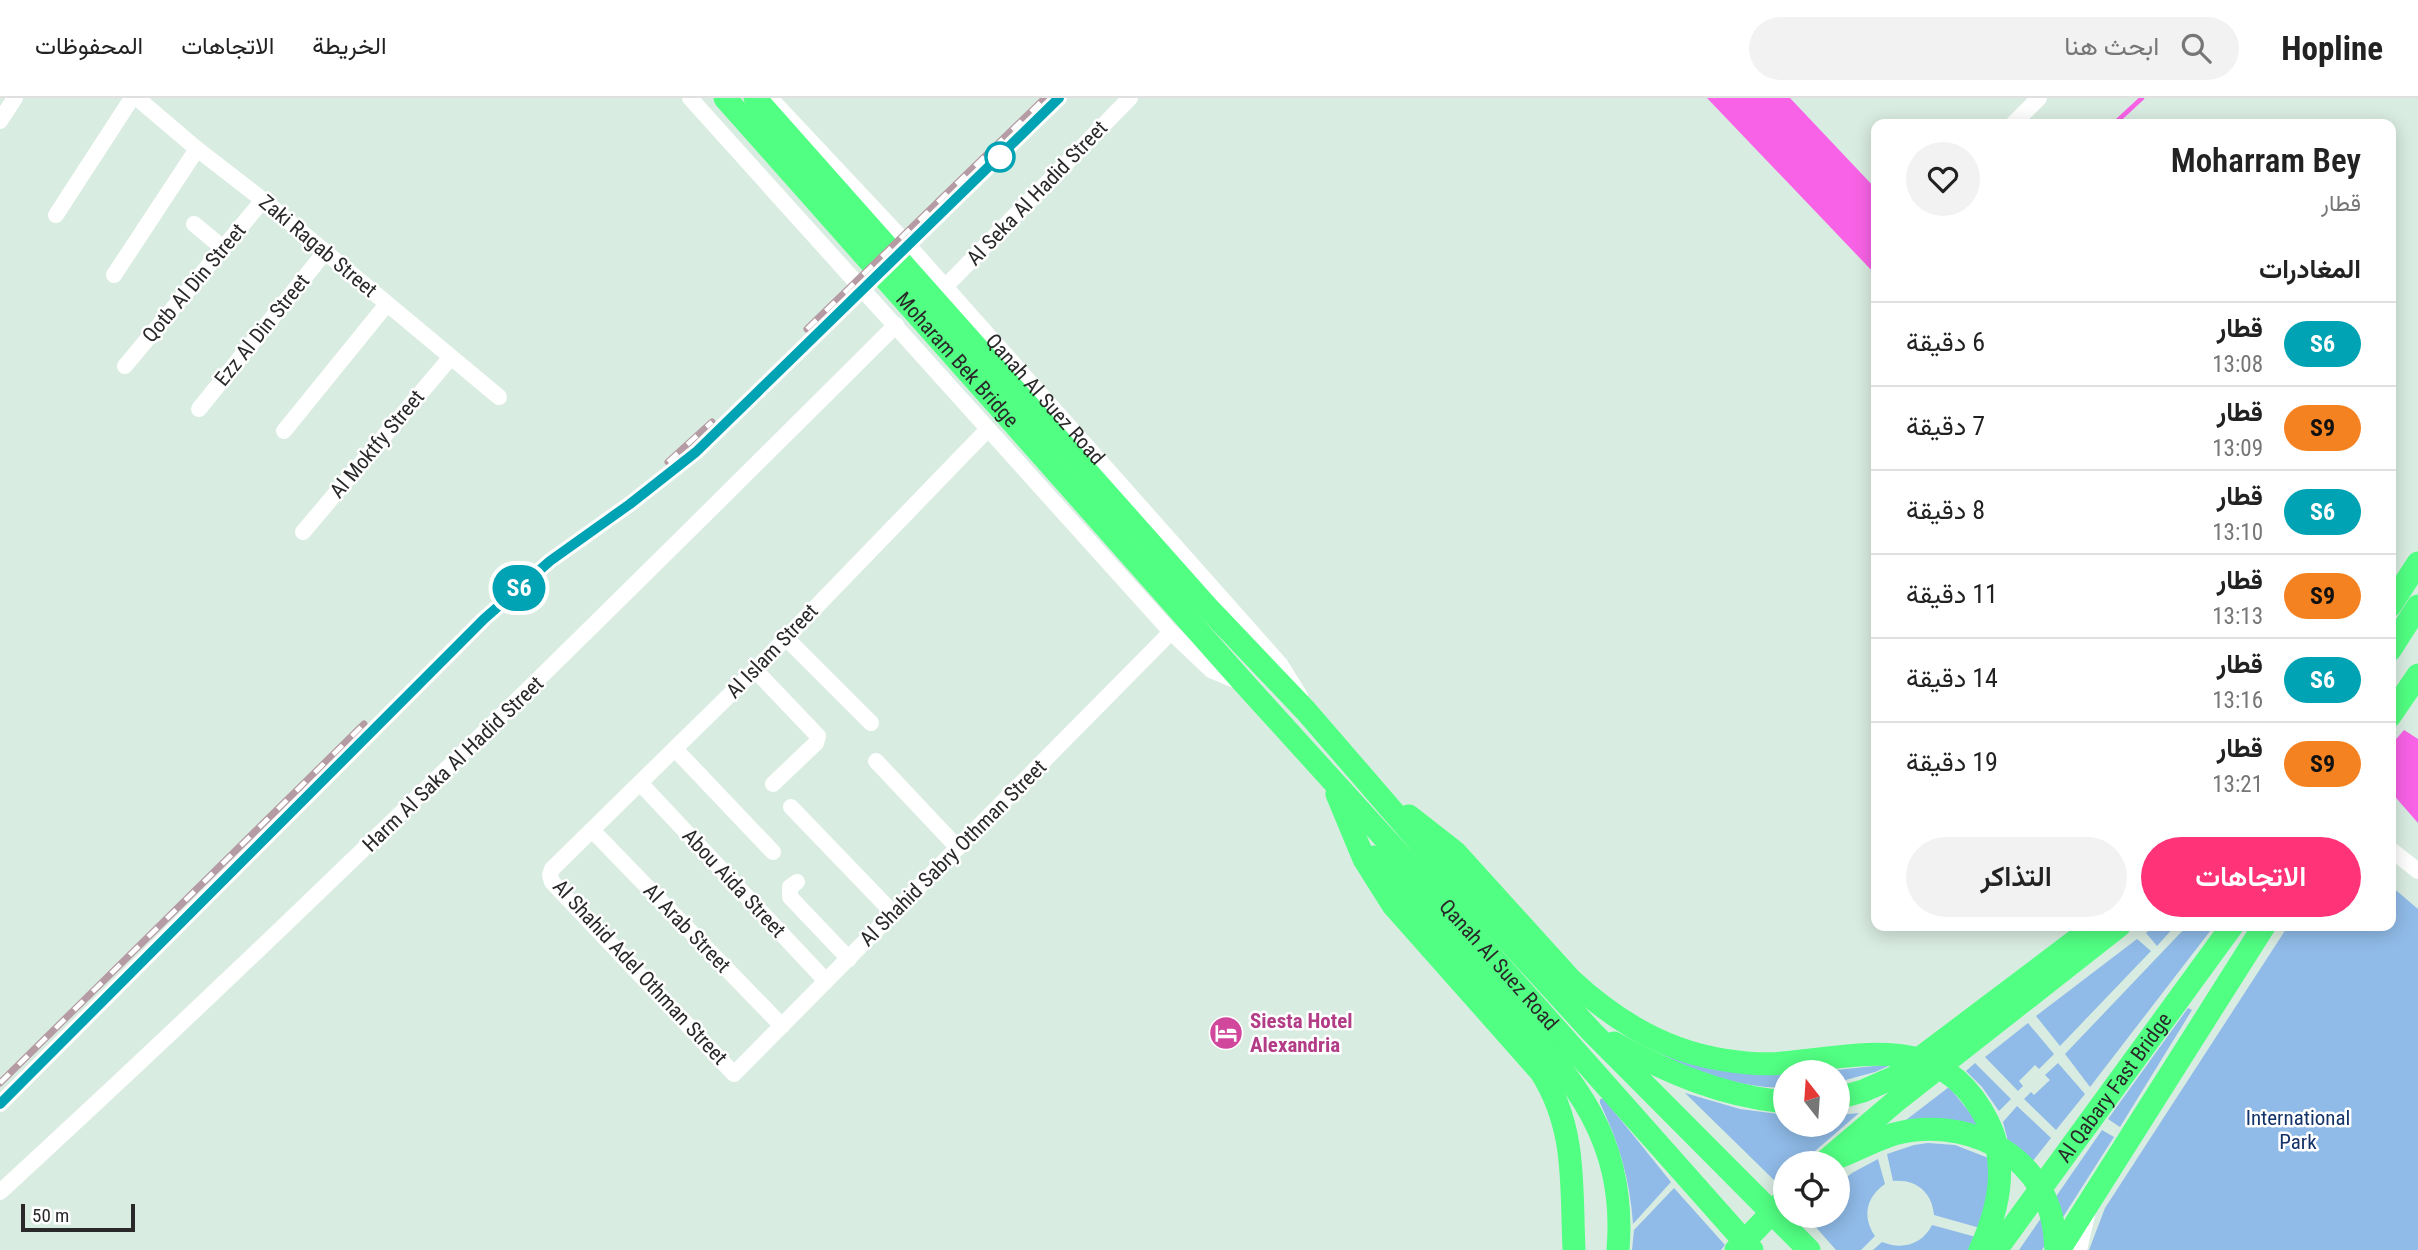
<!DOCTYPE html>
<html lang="ar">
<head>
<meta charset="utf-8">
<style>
  :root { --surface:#fff; --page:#f2f2f2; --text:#222; --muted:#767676; --line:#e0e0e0; --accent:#ff3378 }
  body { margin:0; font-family:"Roboto Condensed",Vazirmatn,sans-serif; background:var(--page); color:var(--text); direction:rtl; height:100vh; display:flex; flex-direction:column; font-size:26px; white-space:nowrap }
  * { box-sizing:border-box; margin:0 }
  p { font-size:23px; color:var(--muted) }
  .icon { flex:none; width:38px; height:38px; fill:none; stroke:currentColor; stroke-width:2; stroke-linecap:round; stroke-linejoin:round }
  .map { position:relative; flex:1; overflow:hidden; direction:ltr }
  .details { position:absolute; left:1871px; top:21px; width:525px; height:812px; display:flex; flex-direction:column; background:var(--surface); border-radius:14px; box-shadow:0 4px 18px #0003; direction:rtl }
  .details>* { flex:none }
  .badge { padding:0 14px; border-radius:23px; font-size:24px; line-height:46px }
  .needle { width:46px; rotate:343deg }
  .fabs { position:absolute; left:1773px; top:962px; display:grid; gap:14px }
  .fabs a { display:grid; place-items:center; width:77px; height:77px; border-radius:50%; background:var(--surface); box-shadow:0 4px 18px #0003; font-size:35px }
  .scale { position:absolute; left:21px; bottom:18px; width:114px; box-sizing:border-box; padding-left:7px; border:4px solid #292929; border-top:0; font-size:19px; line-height:24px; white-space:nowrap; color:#292929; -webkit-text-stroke:5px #fff; paint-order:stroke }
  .map>.badge { position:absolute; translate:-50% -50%; box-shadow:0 0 0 4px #fff }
  h2 { padding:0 35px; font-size:26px; line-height:63px }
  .round { display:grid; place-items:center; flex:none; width:74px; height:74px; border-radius:37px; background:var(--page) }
  .headline { display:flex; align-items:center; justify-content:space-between; height:119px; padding:0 35px }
  h1 { font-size:33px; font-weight:600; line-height:52px }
  .button { display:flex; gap:14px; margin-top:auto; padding:14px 35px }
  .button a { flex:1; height:80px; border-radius:42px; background:var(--accent); color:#fff; font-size:28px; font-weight:600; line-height:80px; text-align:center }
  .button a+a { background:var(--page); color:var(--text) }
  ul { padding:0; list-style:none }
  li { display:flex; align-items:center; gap:21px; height:84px; padding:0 35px; border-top:2px solid var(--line) }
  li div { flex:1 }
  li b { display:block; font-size:26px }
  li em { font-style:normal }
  li .badge { min-width:77px; font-weight:700; text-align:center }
  header { display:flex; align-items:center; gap:42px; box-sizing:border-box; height:98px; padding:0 35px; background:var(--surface); border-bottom:2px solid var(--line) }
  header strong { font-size:33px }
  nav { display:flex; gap:38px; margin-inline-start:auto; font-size:24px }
  .search { width:490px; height:63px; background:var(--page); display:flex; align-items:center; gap:18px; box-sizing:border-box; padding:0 24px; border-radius:38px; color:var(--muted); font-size:26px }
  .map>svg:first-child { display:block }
  .green { fill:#90bbe8 }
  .water { fill:#f862e6 }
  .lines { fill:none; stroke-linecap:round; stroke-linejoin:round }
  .stream { stroke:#f862e6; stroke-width:4.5 }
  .minor { stroke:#fff; stroke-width:16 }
  .highway { stroke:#51ff82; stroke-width:23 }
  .rail-casing { stroke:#b59ba3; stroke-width:7 }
  .rail { stroke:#fff; stroke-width:4.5; stroke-dasharray:13; stroke-linecap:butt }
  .line-casing { stroke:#fff; stroke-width:16 }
  .line { stroke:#00a3b4; stroke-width:10 }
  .stop-dot { fill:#fff; stroke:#00a3b4; stroke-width:3.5 }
  .labels { text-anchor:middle; stroke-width:5; stroke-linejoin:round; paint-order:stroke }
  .street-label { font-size:21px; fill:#292929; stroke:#fff }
  .hotel-label { font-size:21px; font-weight:bold; fill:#b23c85; stroke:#fff; text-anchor:start }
  .park-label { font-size:21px; fill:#14336a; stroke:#fff }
</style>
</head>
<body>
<header>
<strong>Hopline</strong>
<div class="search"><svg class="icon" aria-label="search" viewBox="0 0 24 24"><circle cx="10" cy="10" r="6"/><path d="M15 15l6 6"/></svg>ابحث هنا</div>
<nav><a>الخريطة</a><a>الاتجاهات</a><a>المحفوظات</a></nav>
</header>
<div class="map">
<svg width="2418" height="1152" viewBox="0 0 2418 1152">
  <rect width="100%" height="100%" fill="#d9ece1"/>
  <!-- green -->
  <g class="green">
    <path d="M2391 788 2418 811V1152H2089L2105 1110 2288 828H2390Z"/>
    <path d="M2154 828H2175L2157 848 2146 835Z"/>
    <path d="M2187 828H2214L2090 989 2065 956Z"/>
    <path d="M2137 841 2151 853 2060 948 2036 918Z"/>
    <path d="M2188 910 2192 912 2120 1029 2108 1021Z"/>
    <path d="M2028 925 2054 956 2039 971 2035 967 2019 983 2023 988 2018 993 1985 959Z"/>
    <path d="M1646 947 1785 975V990C1734 989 1689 973 1646 947Z"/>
    <path d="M1975 965 2011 1001 1999 1013 1982 989 1966 973Z"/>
    <path d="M2058 965 2085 996 2056 1032 2024 1001 2031 994 2034 997 2050 982 2045 977Z"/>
    <path d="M1893 966 1875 974 1838 984V975H1808Z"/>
    <path d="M1949 989 1984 1032H1893Z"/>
    <path d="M1685 995 1740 1011 1785 1017V1027H1838V1017L1859 1015 1800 1066H1785V1079L1777 1085Z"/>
    <path d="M1600 1001H1604L1671 1084 1633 1126C1630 1082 1619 1045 1600 1005Z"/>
    <path d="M2017 1008 2051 1040 2032 1064 2009 1047 2003 1024Z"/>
    <path d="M2102 1032 2114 1039 2042 1152H2019Z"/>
    <path d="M1928 1045 1955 1047 1991 1061 1992 1075 1980 1130 1934 1117C1932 1094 1916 1081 1893 1083L1887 1056 1914 1047Z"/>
    <path d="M1878 1061 1885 1086C1866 1099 1862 1119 1875 1138L1861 1152H1836L1806 1118H1838V1086L1852 1075Z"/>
    <path d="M1674 1090 1725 1147 1721 1152H1632L1634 1132Z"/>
    <path d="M1932 1127 1976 1139 1970 1152H1873L1882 1144C1902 1152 1922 1147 1932 1127Z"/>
  </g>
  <!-- water -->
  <g class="water">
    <path d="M1707 0H1790L1876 91V177Z"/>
    <path d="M2404 632 2418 641V725L2391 694V647Z"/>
  </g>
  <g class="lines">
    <!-- stream -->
    <path class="stream" d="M2114 26 2142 0"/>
    <!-- minor -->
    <g class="minor">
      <path d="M137 0 197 51 263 102 499 299"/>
      <path d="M690 0 1171 534 1211 572 1240 584"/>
      <path id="s1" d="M770 0 908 147 1280 566 1300 598"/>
      <path d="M0 23 15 0"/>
      <path d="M2013 26 2039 0"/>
      <path d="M56 117 132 0"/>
      <path d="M194 126 223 150"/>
      <path d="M114 177 197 51"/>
      <path d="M945 189 1130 0"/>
      <path d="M125 268 263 102"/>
      <path d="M199 311 325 154"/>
      <path d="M988 331 755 572 552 771 550 777 552 784 734 976 1171 534"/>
      <path d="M284 333 387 206"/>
      <path d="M303 434 451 259"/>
      <path d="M786 540 871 625"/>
      <path d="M755 572 818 638 816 645 773 686"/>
      <path d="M675 651 773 754"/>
      <path d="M876 663 958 750"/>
      <path d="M641 686 826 883"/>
      <path d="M791 709 894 816"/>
      <path d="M592 732 782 928"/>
      <path d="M2390 751 2418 773"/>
      <path d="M797 784 790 789V799L849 861"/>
      <path d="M0 1094C306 813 601 521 896 227"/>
      <path d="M2079 1152 2087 1117"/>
    </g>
    <!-- highway -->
    <g class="highway">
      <path id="s2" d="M725 0 1244 585 1469 833 1752 1152"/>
      <path d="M755 0 1207 509 1306 613 1440 768 1592 934 1809 1152"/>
      <path d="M2390 508 2418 465"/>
      <path d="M2390 552 2418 508"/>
      <path d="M2390 618 2418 577"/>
      <path d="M1337 696 1364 761 1393 807 1541 974C1577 1031 1571 1088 1574 1152"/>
      <path d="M1409 718 1455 754 1571 882C1615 923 1664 953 1724 962 1743 965 1763 967 1782 965 1864 958 1942 932 1988 1024 2009 1066 1999 1111 1980 1152"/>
      <path d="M1374 759C1413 800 1450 843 1487 886 1562 970 1628 1029 1618 1152"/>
      <path d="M1614 945C1669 975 1722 998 1785 1004"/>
      <path d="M1838 1000 1863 993 1895 979 2095 828"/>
      <path d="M1839 1059C1857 1052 1875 1042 1894 1036 1961 1018 2039 1052 2053 1125 2055 1134 2055 1143 2056 1152"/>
      <path d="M1822 1066 1896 1003 2119 828"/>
      <path d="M1736 1152 1785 1101"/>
      <path id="s3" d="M1996 1152 2232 828"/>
      <path d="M2059 1152 2264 828"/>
    </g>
    <!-- rail casing -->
    <g class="rail-casing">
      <g id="rail">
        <path d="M807 231 1045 0"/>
        <path d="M668 364 712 324"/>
        <path d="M0 985 364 626"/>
        <path d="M0 1006 484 521 550 463 630 406 696 354 1059 0"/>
      </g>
    </g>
    <!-- rail -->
    <use href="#rail" class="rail"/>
  </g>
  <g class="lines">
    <!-- line casing -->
    <g class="line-casing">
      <path id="line" d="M0 1006 484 521 550 463 630 406 696 354 1059 0"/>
    </g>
    <!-- line -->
    <use href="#line" class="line"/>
  </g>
  <!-- icons -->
  <defs>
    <g id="hotel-disc" transform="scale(1.75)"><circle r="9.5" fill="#d1479c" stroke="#fff"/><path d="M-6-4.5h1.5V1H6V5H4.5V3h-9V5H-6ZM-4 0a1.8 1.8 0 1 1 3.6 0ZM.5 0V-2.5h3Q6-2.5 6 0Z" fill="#fff"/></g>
  </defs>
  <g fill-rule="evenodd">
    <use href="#hotel-disc" x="1226" y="935"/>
  </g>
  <!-- markers -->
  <circle class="stop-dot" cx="1000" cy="59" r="14"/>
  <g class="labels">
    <!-- street labels -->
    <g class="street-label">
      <text transform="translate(1037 95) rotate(-46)" y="7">Al Seka Al Hadid Street</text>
      <text transform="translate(318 148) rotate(40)" y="7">Zaki Ragab Street</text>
      <text transform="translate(194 185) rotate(-50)" y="7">Qotb Al Din Street</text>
      <text transform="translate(262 232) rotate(-51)" y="7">Ezz Al Din Street</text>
      <text dy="7" stroke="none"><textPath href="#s2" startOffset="350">Moharam Bek Bridge</textPath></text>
      <text dy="7" stroke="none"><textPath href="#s1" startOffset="408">Qanah Al Suez Road</textPath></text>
      <text transform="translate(377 346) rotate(-50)" y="7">Al Moktfy Street</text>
      <text transform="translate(772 553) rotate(-46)" y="7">Al Islam Street</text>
      <text transform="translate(453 666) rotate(-44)" y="7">Harm Al Saka Al Hadid Street</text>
      <text transform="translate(953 755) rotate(-45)" y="7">Al Shahid Sabry Othman Street</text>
      <text transform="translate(734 785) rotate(47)" y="7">Abou Aida Street</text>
      <text transform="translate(687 830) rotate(46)" y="7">Al Arab Street</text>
      <text dy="7" stroke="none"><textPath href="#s2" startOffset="1162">Qanah Al Suez Road</textPath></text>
      <text transform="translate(640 874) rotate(47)" y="7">Al Shahid Adel Othman Street</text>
      <text dy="7" stroke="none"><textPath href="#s3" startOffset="201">Al Qabary Fast Bridge</textPath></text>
    </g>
    <!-- hotel labels -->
    <g class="hotel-label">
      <text x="1250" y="930">Siesta Hotel<tspan x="1250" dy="24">Alexandria</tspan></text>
    </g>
    <!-- park labels -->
    <g class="park-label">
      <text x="2298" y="1027">International<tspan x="2298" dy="24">Park</tspan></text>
    </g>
  </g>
</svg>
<div class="fabs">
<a><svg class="needle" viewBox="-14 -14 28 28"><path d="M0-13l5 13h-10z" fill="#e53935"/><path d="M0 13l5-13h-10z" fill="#767676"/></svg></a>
<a><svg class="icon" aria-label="locate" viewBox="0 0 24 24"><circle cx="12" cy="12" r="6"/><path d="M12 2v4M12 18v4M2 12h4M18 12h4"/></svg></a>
</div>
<div class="scale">50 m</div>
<b class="badge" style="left:519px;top:490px;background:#00a3b4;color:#fff">S6</b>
<section class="details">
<div class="headline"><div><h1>Moharram Bey</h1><p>قطار</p></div><a class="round"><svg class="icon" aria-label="heart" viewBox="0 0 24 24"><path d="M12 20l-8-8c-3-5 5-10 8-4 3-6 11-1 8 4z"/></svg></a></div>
<h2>المغادرات</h2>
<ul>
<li><span class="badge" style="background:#00a3b4;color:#fff">S6</span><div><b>قطار</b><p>13:08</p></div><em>6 دقيقة</em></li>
<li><span class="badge" style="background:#f58220;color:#111">S9</span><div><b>قطار</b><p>13:09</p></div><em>7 دقيقة</em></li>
<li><span class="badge" style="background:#00a3b4;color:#fff">S6</span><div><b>قطار</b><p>13:10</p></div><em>8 دقيقة</em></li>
<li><span class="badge" style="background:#f58220;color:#111">S9</span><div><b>قطار</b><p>13:13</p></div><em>11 دقيقة</em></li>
<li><span class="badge" style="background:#00a3b4;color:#fff">S6</span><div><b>قطار</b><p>13:16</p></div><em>14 دقيقة</em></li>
<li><span class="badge" style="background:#f58220;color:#111">S9</span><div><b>قطار</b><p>13:21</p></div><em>19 دقيقة</em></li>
</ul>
<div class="button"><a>الاتجاهات</a><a>التذاكر</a></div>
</section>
</div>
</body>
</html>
